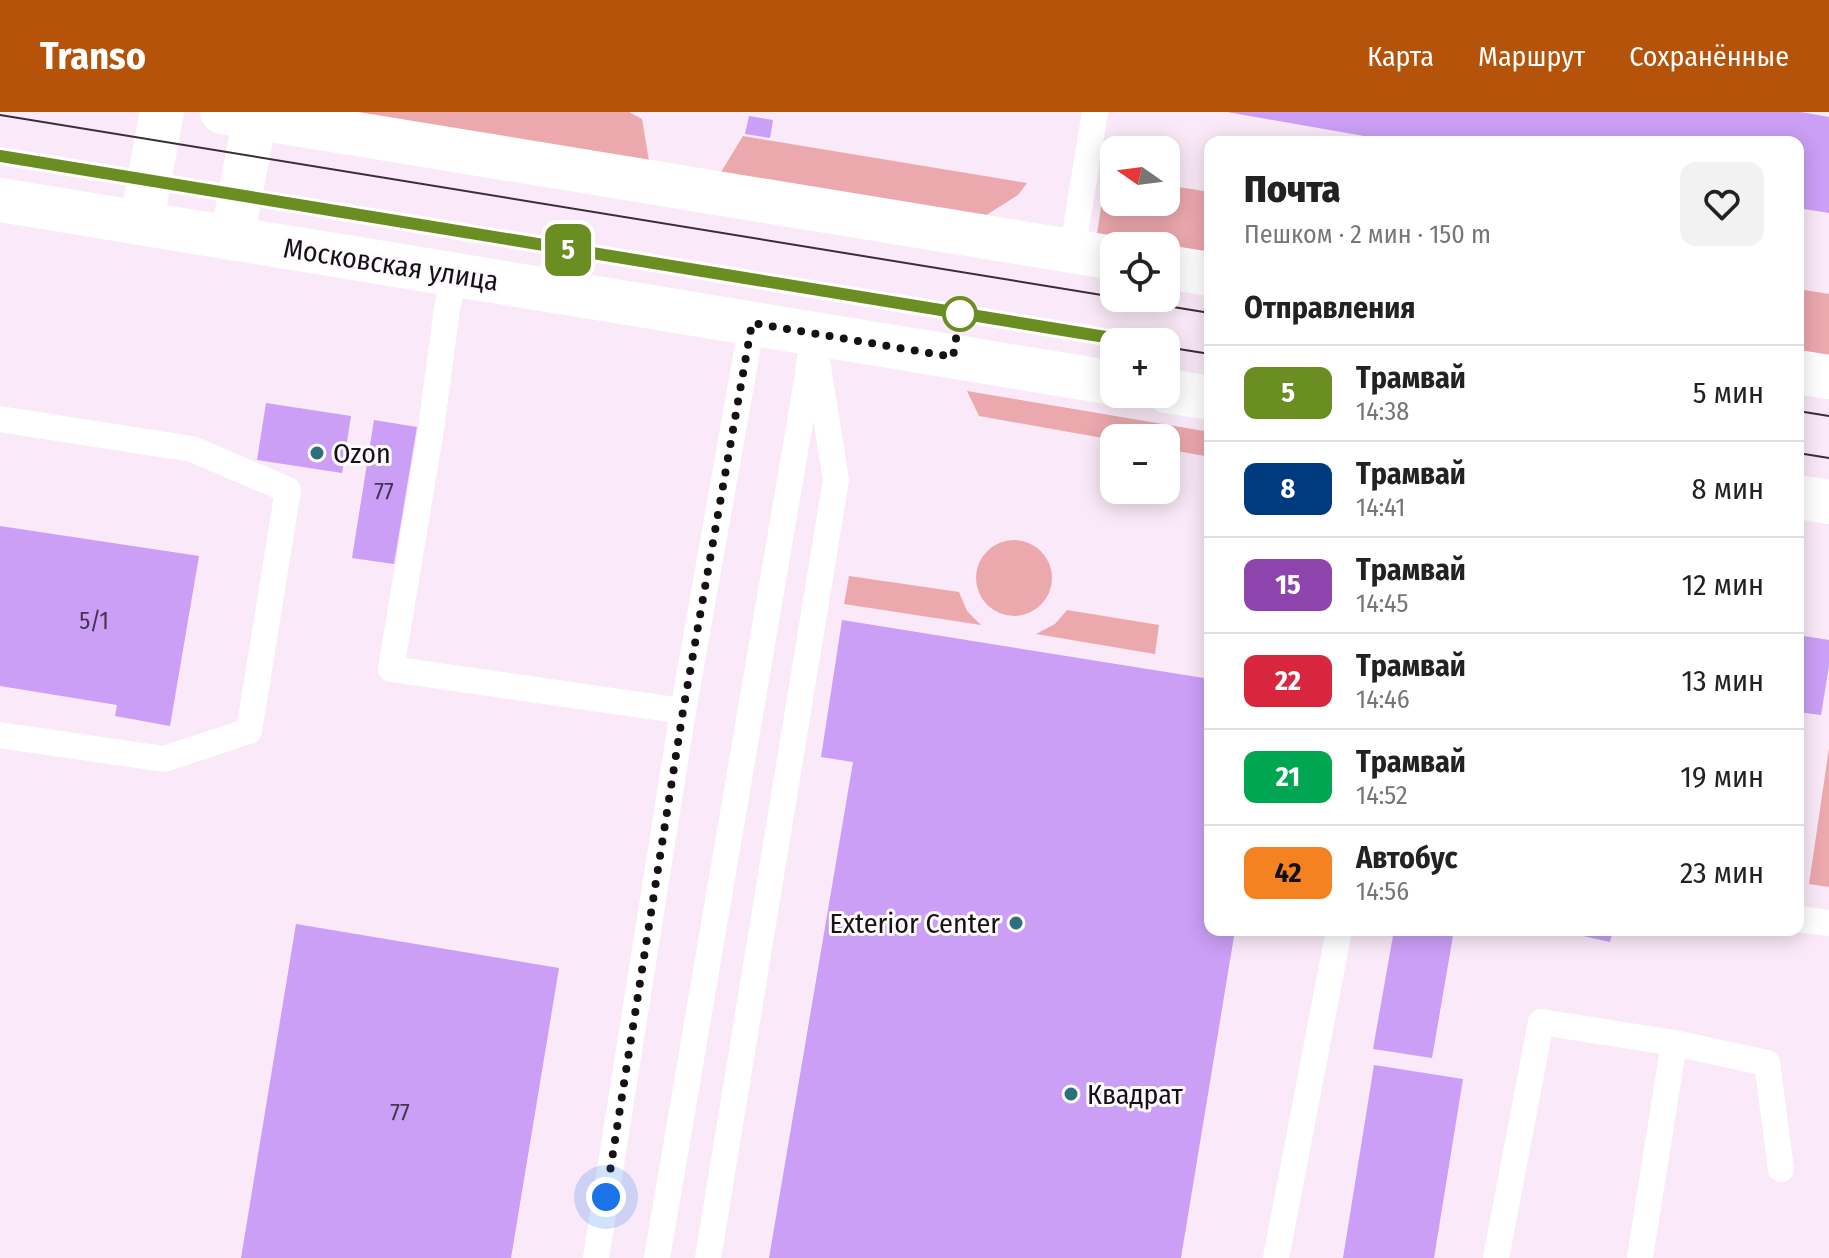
<!DOCTYPE html>
<html lang="ru">
<head>
<meta charset="utf-8">
<style>
  :root { --surface:#fff; --page:#f2f2f2; --text:#222; --muted:#767676; --line:#e0e0e0; --accent:#b45309 }
  body { margin:0; font-family:"Fira Sans Condensed",sans-serif; background:var(--page); color:var(--text); height:100vh; display:flex; flex-direction:column; font-size:30px; white-space:nowrap }
  * { box-sizing:border-box; margin:0 }
  p { font-size:26px; color:var(--muted) }
  .icon { flex:none; width:44px; height:44px; fill:none; stroke:currentColor; stroke-width:2; stroke-linecap:round; stroke-linejoin:round }
  .map { position:relative; flex:1; overflow:hidden }
  .drawer { position:absolute; left:1204px; top:24px; width:600px; height:800px; display:flex; flex-direction:column; background:var(--surface); border-radius:16px; box-shadow:0 4px 20px #0003 }
  .drawer>* { flex:none }
  .badge { padding:0 16px; border-radius:12px; font-size:28px; line-height:52px }
  .needle { width:52px; rotate:284deg }
  .fabs { position:absolute; left:1100px; top:24px; display:grid; gap:16px }
  .fabs a { display:grid; place-items:center; width:80px; height:80px; border-radius:16px; background:var(--surface); box-shadow:0 4px 20px #0003; font-size:40px }
  .you { position:absolute; width:40px; height:40px; margin:-20px; border:6px solid #fff; border-radius:50%; background:#1a73e8; box-shadow:0 0 0 12px #1a73e833 }
  .map>.badge { position:absolute; translate:-50% -50%; box-shadow:0 0 0 4px #fff }
  h2 { padding:0 40px; font-size:30px; line-height:72px }
  .round { display:grid; place-items:center; flex:none; width:84px; height:84px; border-radius:16px; background:var(--page) }
  .overview { display:flex; align-items:center; justify-content:space-between; height:136px; padding:0 40px }
  h1 { font-size:38px; font-weight:800; line-height:60px }
  ul { padding:0; list-style:none }
  li { display:flex; align-items:center; gap:24px; height:96px; padding:0 40px; border-top:2px solid var(--line) }
  li div { flex:1 }
  li b { display:block; font-size:30px }
  li em { font-style:normal }
  li .badge { min-width:88px; font-weight:700; text-align:center }
  header { display:flex; align-items:center; gap:48px; box-sizing:border-box; height:112px; padding:0 40px; background:var(--accent); color:#fff }
  header strong { font-size:38px }
  nav { display:flex; gap:44px; margin-inline-start:auto; font-size:28px }
  .map>svg:first-child { display:block }
  .green { fill:#eba8ad }
  .building { fill:#ca9ff5 }
  .lines { fill:none; stroke-linecap:round; stroke-linejoin:round }
  .lane { stroke:#fff; stroke-width:26 }
  .secondary { stroke:#fff; stroke-width:44 }
  .tram { stroke:#362f35; stroke-width:2 }
  .line-casing { stroke:#fff; stroke-width:18 }
  .line { stroke:#6b8e23; stroke-width:12 }
  .walk { stroke:#171116; stroke-width:8; stroke-dasharray:0 14.4 }
  .stop-dot { fill:#fff; stroke:#6b8e23; stroke-width:4 }
  .poi-dot { fill:#2c7080; stroke:#fefbfe; stroke-width:3 }
  .labels { text-anchor:middle; stroke-width:6; stroke-linejoin:round; paint-order:stroke }
  .number-label { font-size:24px; fill:#44344e }
  .street-label { font-size:28px; fill:#171116; stroke:#fefbfe }
  .poi-label { font-size:28px; fill:#171116; stroke:#fefbfe; text-anchor:start }
</style>
</head>
<body>
<header>
<strong>Transo</strong>
<nav><a>Карта</a><a>Маршрут</a><a>Сохранённые</a></nav>
</header>
<div class="map">
<svg width="1829" height="1146" viewBox="0 0 1829 1146">
  <rect width="100%" height="100%" fill="#fae9f8"/>
  <!-- green -->
  <g class="green">
    <path d="M326 0H629L642 7 650 55Z"/>
    <path d="M743 24 1027 71 1018 83 980 107 718 65Z"/>
    <path d="M1106 63 1114 64V90H1166V73L1210 80V147L1166 134H1133L1096 128Z"/>
    <path d="M1798 177 1829 182V248L1798 243Z"/>
    <path d="M967 279 1210 320V345L1166 337V326L1114 328 979 304Z"/>
    <circle cx="1014" cy="466" r="38"/>
    <path d="M849 464 959 480 967 499 981 513 844 492Z"/>
    <path d="M1067 498 1159 513 1155 542 1036 522 1055 512Z"/>
    <path d="M1829 636V775L1809 772Z"/>
  </g>
  <!-- building -->
  <g class="building">
    <path d="M1227 0H1801L1829 5V101L1798 96V30H1398Z"/>
    <path d="M749 4 773 8 770 26 745 22Z"/>
    <path d="M266 291 351 304 342 361 257 348Z"/>
    <path d="M374 308 417 315 394 452 352 446Z"/>
    <path d="M0 414 199 444 170 614 115 604 117 593 0 574Z"/>
    <path d="M842 508 1210 567V818H1235L1181 1146H769L853 650 821 645Z"/>
    <path d="M1798 523 1829 528V554L1821 603 1798 600Z"/>
    <path d="M296 812 559 856 511 1146H241Z"/>
    <path d="M1394 818H1454L1432 946 1373 937Z"/>
    <path d="M1556 818H1613L1610 830Z"/>
    <path d="M1374 953 1463 967 1434 1146H1343Z"/>
  </g>
  <g class="lines">
    <!-- lane -->
    <g class="lane">
      <path d="M1072 140 1095 0"/>
      <path d="M455 162 447 196 431 317 391 557 683 599"/>
      <path d="M0 307 192 337 288 378 249 619 164 647 0 623"/>
      <path d="M1798 807 1829 811"/>
      <path d="M1674 931 1767 951 1781 1057"/>
      <path d="M596 1146 683 599 752 211"/>
      <path d="M657 1146 807 269 813 222"/>
      <path d="M708 1146 836 368 817 249"/>
      <path d="M1276 1146 1339 818"/>
      <path d="M1496 1146 1541 910 1674 931 1640 1145"/>
    </g>
    <!-- secondary -->
    <g class="secondary">
      <path d="M222 0 1114 146"/>
      <path d="M0 88 1114 271"/>
      <path d="M141 111 162 0"/>
      <path d="M232 126 255 5"/>
      <path d="M1166 155 1210 162"/>
      <path d="M1798 260 1829 265"/>
      <path d="M1166 279 1210 286"/>
      <path d="M1798 385 1829 390"/>
    </g>
    <!-- tram -->
    <g class="tram">
      <path d="M0 3 1114 185"/>
      <path d="M0 44 1136 230"/>
      <path d="M1118 186 1210 201"/>
      <path d="M1166 235 1210 242"/>
      <path d="M1798 299 1829 304"/>
      <path d="M1798 341 1829 346"/>
    </g>
  </g>
  <g class="lines">
    <!-- line casing -->
    <g class="line-casing">
      <path id="line" d="M0 44 1136 230"/>
    </g>
    <!-- line -->
    <use href="#line" class="line"/>
    <!-- walk -->
    <path class="walk" d="M606 1085 683 599 752 211 953 245 960 202"/>
  </g>
  <!-- markers -->
  <circle class="stop-dot" cx="960" cy="202" r="16"/>
  <g class="poi-dot">
    <circle cx="317" cy="341" r="8"/>
    <circle cx="1016" cy="811" r="8"/>
    <circle cx="1071" cy="982" r="8"/>
  </g>
  <g class="labels">
    <!-- number labels -->
    <g class="number-label">
      <text x="384" y="388">77</text>
      <text x="94" y="517">5/1</text>
      <text x="400" y="1009">77</text>
    </g>
    <!-- street labels -->
    <g class="street-label">
      <text transform="translate(391 152) rotate(9)" y="10">Московская улица</text>
    </g>
    <!-- poi labels -->
    <g class="poi-label">
      <text x="333" y="351">Ozon</text>
      <text x="1000" y="821" text-anchor="end">Exterior Center</text>
      <text x="1087" y="992">Квадрат</text>
    </g>
  </g>
</svg>
<div class="fabs">
<a><svg class="needle" viewBox="-14 -14 28 28"><path d="M0-13l5 13h-10z" fill="#e53935"/><path d="M0 13l5-13h-10z" fill="#767676"/></svg></a>
<a><svg class="icon" aria-label="locate" viewBox="0 0 24 24"><circle cx="12" cy="12" r="6"/><path d="M12 2v4M12 18v4M2 12h4M18 12h4"/></svg></a>
<a>+</a>
<a>−</a>
</div>
<div class="you" style="left:606px;top:1085px"></div>
<b class="badge" style="left:568px;top:138px;background:#6b8e23;color:#fff">5</b>
<section class="drawer">
<div class="overview"><div><h1>Почта</h1><p>Пешком · 2 мин · 150 m</p></div><a class="round"><svg class="icon" aria-label="heart" viewBox="0 0 24 24"><path d="M12 20l-8-8c-3-5 5-10 8-4 3-6 11-1 8 4z"/></svg></a></div>
<h2>Отправления</h2>
<ul>
<li><span class="badge" style="background:#6b8e23;color:#fff">5</span><div><b>Трамвай</b><p>14:38</p></div><em>5 мин</em></li>
<li><span class="badge" style="background:#003b80;color:#fff">8</span><div><b>Трамвай</b><p>14:41</p></div><em>8 мин</em></li>
<li><span class="badge" style="background:#8e44ad;color:#fff">15</span><div><b>Трамвай</b><p>14:45</p></div><em>12 мин</em></li>
<li><span class="badge" style="background:#d7263d;color:#fff">22</span><div><b>Трамвай</b><p>14:46</p></div><em>13 мин</em></li>
<li><span class="badge" style="background:#00a651;color:#fff">21</span><div><b>Трамвай</b><p>14:52</p></div><em>19 мин</em></li>
<li><span class="badge" style="background:#f58220;color:#111">42</span><div><b>Автобус</b><p>14:56</p></div><em>23 мин</em></li>
</ul>
</section>
</div>
</body>
</html>
